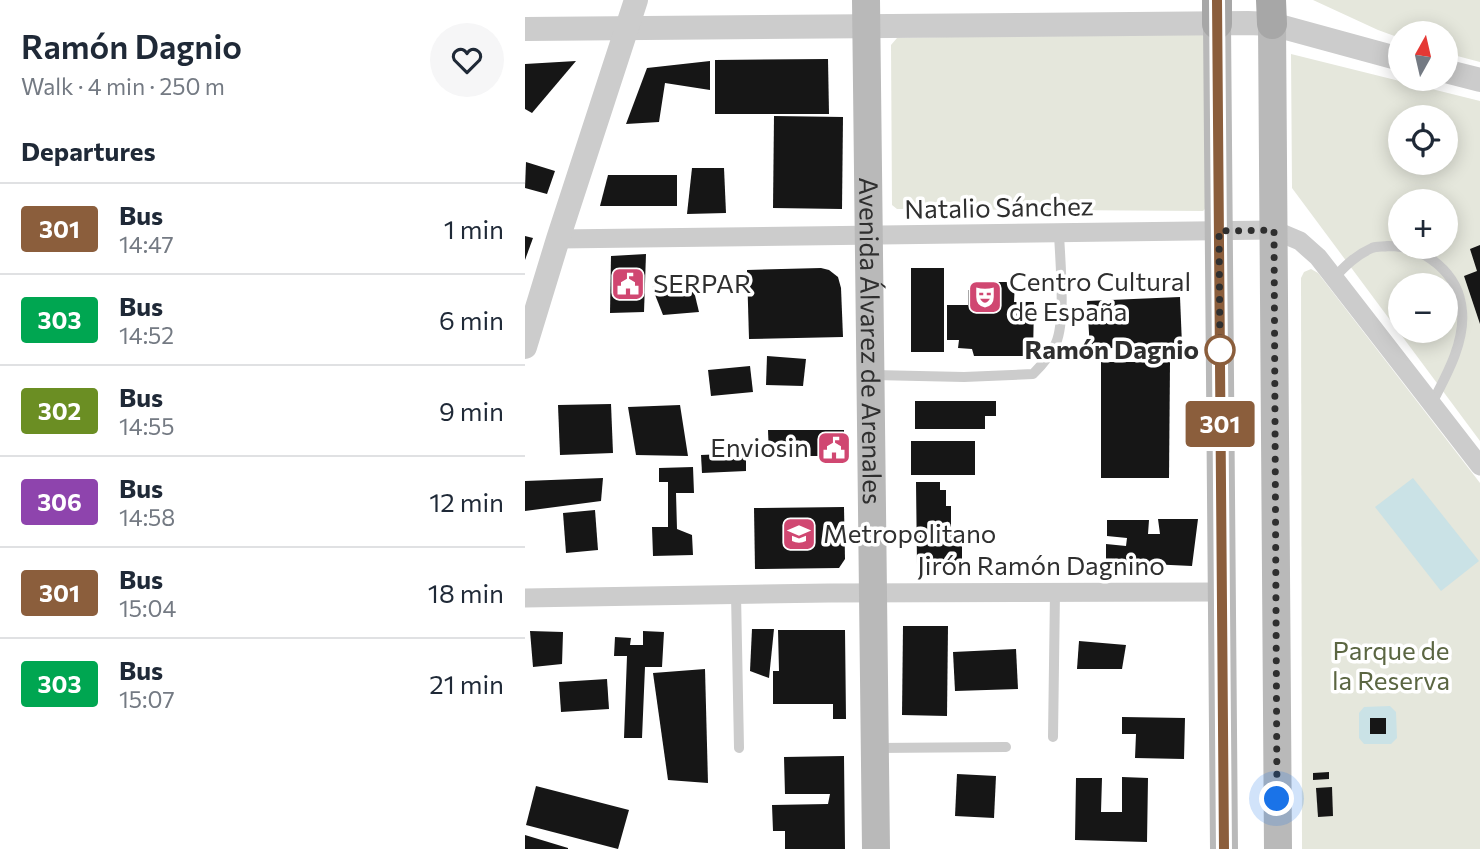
<!DOCTYPE html>
<html lang="en">
<head>
<meta charset="utf-8">
<style>
  :root { --surface:#fff; --page:#f6f6f7; --text:#1f2937; --muted:#747a83; --line:#e0e1e3 }
  body { margin:0; font-family:Commissioner,sans-serif; background:var(--page); color:var(--text); height:100vh; display:flex; flex-direction:column; font-size:26px; white-space:nowrap }
  * { box-sizing:border-box; margin:0 }
  p { font-size:23px; color:var(--muted) }
  .icon { flex:none; width:38px; height:38px; fill:none; stroke:currentColor; stroke-width:2; stroke-linecap:round; stroke-linejoin:round }
  .map { position:relative; flex:1; overflow:hidden }
  .sheet { display:flex; flex-direction:column; background:var(--surface); width:525px }
  .sheet>* { flex:none }
  .badge { padding:0 14px; border-radius:5px; font-size:24px; line-height:46px }
  .needle { width:46px; rotate:8deg }
  .tools { position:absolute; left:863px; top:21px; display:grid; gap:14px }
  .tools a { display:grid; place-items:center; width:70px; height:70px; border-radius:50%; background:var(--surface); box-shadow:0 4px 18px #0003; font-size:35px }
  .you { position:absolute; width:35px; height:35px; margin:-18px; border:5px solid #fff; border-radius:50%; background:#1a73e8; box-shadow:0 0 0 10px #1a73e833 }
  .map>.badge { position:absolute; translate:-50% -50%; box-shadow:0 0 0 4px #fff }
  h2 { padding:0 21px; font-size:26px; line-height:63px }
  .round { display:grid; place-items:center; flex:none; width:74px; height:74px; border-radius:37px; background:var(--page) }
  .head { display:flex; align-items:center; justify-content:space-between; height:119px; padding:0 21px }
  h1 { font-size:33px; font-weight:600; line-height:52px }
  ul { padding:0; list-style:none }
  li { display:flex; align-items:center; gap:21px; height:91px; padding:0 21px; border-top:2px solid var(--line) }
  li div { flex:1 }
  li b { display:block; font-size:26px }
  li em { font-style:normal }
  li .badge { min-width:77px; font-weight:700; text-align:center }
  main { display:flex; flex:1; min-height:0 }
  .map>svg:first-child { display:block }
  .green { fill:#e5e7dc; fill-rule:evenodd }
  .water { fill:#cae2e6; fill-rule:evenodd }
  .building { fill:#161616 }
  .lines { fill:none; stroke-linecap:round; stroke-linejoin:round }
  .service { stroke:#ccc; stroke-width:10 }
  .minor { stroke:#ccc; stroke-width:19 }
  .tertiary { stroke:#ccc; stroke-width:24 }
  .secondary { stroke:#b9b9b9; stroke-width:28 }
  .primary { stroke:#a7a7a7; stroke-width:30 }
  .line-casing { stroke:#fff; stroke-width:16 }
  .line { stroke:#8b5e3c; stroke-width:10 }
  .walk { stroke:#2f2f2f; stroke-width:7; stroke-dasharray:0 12.6 }
  .stop-dot { fill:#fff; stroke:#8b5e3c; stroke-width:3.5 }
  .labels { text-anchor:middle; stroke-width:7; stroke-linejoin:round; paint-order:stroke }
  .street-label { font-size:26px; fill:#2f2f2f; stroke:#fff }
  .poi-label { font-size:26px; fill:#2f2f2f; stroke:#fff; text-anchor:start }
  .stop-label { font-size:26px; font-weight:bold; fill:#2f2f2f; stroke:#fff; text-anchor:end }
  .park-label { font-size:26px; fill:#5b6642; stroke:#fff }
</style>
</head>
<body>
<main>
<section class="sheet">
<div class="head"><div><h1>Ramón Dagnio</h1><p>Walk · 4 min · 250 m</p></div><a class="round"><svg class="icon" aria-label="heart" viewBox="0 0 24 24"><path d="M12 20l-8-8c-3-5 5-10 8-4 3-6 11-1 8 4z"/></svg></a></div>
<h2>Departures</h2>
<ul>
<li><span class="badge" style="background:#8b5e3c;color:#fff">301</span><div><b>Bus</b><p>14:47</p></div><em>1 min</em></li>
<li><span class="badge" style="background:#00a651;color:#fff">303</span><div><b>Bus</b><p>14:52</p></div><em>6 min</em></li>
<li><span class="badge" style="background:#6b8e23;color:#fff">302</span><div><b>Bus</b><p>14:55</p></div><em>9 min</em></li>
<li><span class="badge" style="background:#8e44ad;color:#fff">306</span><div><b>Bus</b><p>14:58</p></div><em>12 min</em></li>
<li><span class="badge" style="background:#8b5e3c;color:#fff">301</span><div><b>Bus</b><p>15:04</p></div><em>18 min</em></li>
<li><span class="badge" style="background:#00a651;color:#fff">303</span><div><b>Bus</b><p>15:07</p></div><em>21 min</em></li>
</ul>
</section>
<div class="map">
<svg width="955" height="849" viewBox="0 0 955 849">
  <rect width="100%" height="100%" fill="#fff"/>
  <!-- green -->
  <g class="green">
    <path d="M788 0H955V62L921 53 920 33H875V38L853 30Z"/>
    <path d="M674 32 685 37 686 203 678 211 372 209 367 205 366 45 372 38Z"/>
    <path d="M766 54 955 101V441L767 188ZM875 117H920V163H875ZM875 201H920V247H875ZM875 285H920V331H875Z"/>
    <path d="M786 269 793 273 955 483V849H777L776 278 779 272Z"/>
  </g>
  <!-- water -->
  <g class="water">
    <path d="M888 478 954 561 916 591 850 507Z"/>
    <path d="M865 706 871 712 872 738 866 744H839L834 738V713L839 707ZM845 718H860L861 734H845Z"/>
  </g>
  <!-- building -->
  <g class="building">
    <path d="M303 59 304 114H190V60Z"/>
    <path d="M51 61 7 113 0 109V64Z"/>
    <path d="M185 61V90L140 83 134 122 101 124 122 68Z"/>
    <path d="M249 116 318 117 317 209 248 208Z"/>
    <path d="M1 162 30 171 22 194 0 188Z"/>
    <path d="M167 168H199L201 213 162 214Z"/>
    <path d="M83 175H152V206H75Z"/>
    <path d="M0 236 8 238 0 260Z"/>
    <path d="M955 245V324L939 276 952 271 945 249Z"/>
    <path d="M121 254 119 312 85 313 86 256Z"/>
    <path d="M296 268 304 270 313 277 316 288 318 337 224 339 222 270Z"/>
    <rect x="386" y="268" width="33" height="84"/>
    <path d="M455 282H490L489 302H509L508 356H449L447 349 433 348 434 340H422V305H443V290H455Z"/>
    <path d="M167 283 174 312 138 315 127 287Z"/>
    <path d="M655 297 657 345 565 349 562 301Z"/>
    <path d="M242 356 281 359 278 386 241 385Z"/>
    <path d="M576 362H645L644 478H576Z"/>
    <path d="M225 366 228 392 186 396 183 370Z"/>
    <path d="M390 401H471V416H460V429H390Z"/>
    <path d="M86 404 88 453 35 455 33 405Z"/>
    <path d="M155 405 163 456 111 455 103 407Z"/>
    <path d="M243 430H319V456H244Z"/>
    <rect x="386" y="441" width="64" height="34"/>
    <path d="M221 453V471L177 473 176 455Z"/>
    <path d="M168 467 169 493H151L152 529 167 535 168 555 128 556 127 527H143V482H134V468Z"/>
    <path d="M78 478 76 501 0 511V481Z"/>
    <path d="M391 482H415V490H421V506H426V530H437V563L392 564Z"/>
    <path d="M319 507 320 559 314 568 230 569 229 508Z"/>
    <path d="M70 510 73 550 41 553 38 513Z"/>
    <path d="M633 519H673L667 566 581 562V544L601 546 602 538 582 536V520H624L623 534H635Z"/>
    <path d="M378 626H423L422 716 377 715Z"/>
    <path d="M227 629H249L244 678 225 671Z"/>
    <path d="M253 630H320L321 719H308V704H248V671H254Z"/>
    <path d="M5 631 38 632 37 664 8 667Z"/>
    <path d="M118 631 139 632 137 667H120L117 738H99L102 656H89L90 637 106 638 105 645H118Z"/>
    <path d="M554 641 601 645 597 669H552Z"/>
    <path d="M491 649 493 689 430 691 428 652Z"/>
    <path d="M180 669 183 783 143 780 128 673Z"/>
    <path d="M82 679 84 709 36 712 34 682Z"/>
    <path d="M597 717 660 718 659 759 610 758 611 734H597Z"/>
    <rect x="845" y="718" width="16" height="16"/>
    <path d="M319 756 320 849H260V831H248L247 805 303 804 305 794H260L259 757Z"/>
    <path d="M804 772V779L788 780V773Z"/>
    <path d="M432 774 471 776 469 818 430 816Z"/>
    <path d="M597 777 623 778 622 842 550 840 551 778H577L576 812H597Z"/>
    <path d="M11 786 104 810 93 849 1 825Z"/>
    <path d="M807 787 808 816 793 817 791 788Z"/>
    <path d="M0 835 43 848V849H0Z"/>
  </g>
  <g class="lines">
    <!-- service -->
    <g class="service">
      <path d="M809 278C820 266 831 255 847 248 852 246 858 247 863 246 900 246 934 273 937 311 940 343 921 376 907 403"/>
      <path d="M349 375 439 377 508 374C517 365 526 355 531 343 541 320 535 260 534 233"/>
      <path d="M211 594 214 748"/>
      <path d="M528 737 530 592"/>
      <path d="M351 748 481 747"/>
    </g>
    <!-- minor -->
    <g class="minor">
      <path d="M33 239 749 230 775 241 793 257 955 466"/>
      <path d="M0 598 304 593 696 592"/>
    </g>
    <!-- tertiary -->
    <g class="tertiary">
      <path d="M0 29 723 23 747 24 875 59"/>
      <path d="M920 71 955 80"/>
      <path d="M0 347 33 239 111 0"/>
    </g>
    <!-- secondary -->
    <g class="secondary">
      <path id="s1" d="M341 0 351 849"/>
      <path d="M692 24 699 849"/>
      <path d="M747 24 753 849"/>
    </g>
    <!-- primary -->
    <g class="primary">
      <path d="M746 0 747 24"/>
      <path d="M692 24V0"/>
    </g>
  </g>
  <g class="lines">
    <!-- line casing -->
    <g class="line-casing">
      <path id="line" d="M692 0 699 849"/>
    </g>
    <!-- line -->
    <use href="#line" class="line"/>
    <!-- walk -->
    <path class="walk" d="M695 350 694 231 749 230 752 799"/>
  </g>
  <!-- icons -->
  <defs>
    <g id="civic-square" transform="scale(1.75)"><rect x="-9" y="-9" width="18" height="18" rx="4" fill="#d04771" stroke="#fff"/><path d="M-.6-6.5H3V-4.5H.6V-3L4-1V1h2V6H-6V1h2V-1L-.6-3ZM-1.2 2.5V6h2.4V2.5Z" fill="#fff"/></g>
    <g id="theatre-square" transform="scale(1.75)"><rect x="-9" y="-9" width="18" height="18" rx="4" fill="#d04771" stroke="#fff"/><path d="M-5-5.5Q0-4 5-5.5V0Q5 5 0 6Q-5 5-5 0ZM-3.3-2.5H-1v1.5H-3.3ZM1-2.5H3.3v1.5H1ZM-2.8 1Q0 5.5 2.8 1Z" fill="#fff"/></g>
    <g id="university-square" transform="scale(1.75)"><rect x="-9" y="-9" width="18" height="18" rx="4" fill="#d04771" stroke="#fff"/><path d="M0-5L7-2L0 1L-7-2ZM-4 1L0 2.5L4 1V4Q0 6-4 4Z" fill="#fff"/></g>
  </defs>
  <g fill-rule="evenodd">
    <use href="#civic-square" x="103" y="284"/>
    <use href="#theatre-square" x="460" y="297"/>
    <use href="#civic-square" x="309" y="448"/>
    <use href="#university-square" x="274" y="534"/>
  </g>
  <!-- markers -->
  <circle class="stop-dot" cx="695" cy="350" r="14"/>
  <g class="labels">
    <!-- street labels -->
    <g class="street-label">
      <text transform="translate(474 208) rotate(-1)" y="9">Natalio Sánchez</text>
      <text dy="9" stroke="none"><textPath href="#s1" startOffset="341">Avenida Álvarez de Arenales</textPath></text>
      <text x="516" y="575">Jirón Ramón Dagnino</text>
    </g>
    <!-- poi labels -->
    <g class="poi-label">
      <text x="484" y="291">Centro Cultural<tspan x="484" dy="30">de España</tspan></text>
      <text x="128" y="293">SERPAR</text>
      <text x="284" y="457" text-anchor="end">Enviosin</text>
      <text x="298" y="543">Metropolitano</text>
    </g>
    <!-- stop labels -->
    <g class="stop-label">
      <text x="674" y="359">Ramón Dagnio</text>
    </g>
    <!-- park labels -->
    <g class="park-label">
      <text x="866" y="660">Parque de<tspan x="866" dy="30">la Reserva</tspan></text>
    </g>
  </g>
</svg>
<div class="tools">
<a><svg class="needle" viewBox="-14 -14 28 28"><path d="M0-13l5 13h-10z" fill="#e53935"/><path d="M0 13l5-13h-10z" fill="#747a83"/></svg></a>
<a><svg class="icon" aria-label="locate" viewBox="0 0 24 24"><circle cx="12" cy="12" r="6"/><path d="M12 2v4M12 18v4M2 12h4M18 12h4"/></svg></a>
<a>+</a>
<a>−</a>
</div>
<div class="you" style="left:752px;top:799px"></div>
<b class="badge" style="left:695px;top:424px;background:#8b5e3c;color:#fff">301</b>
</div>
</main>
</body>
</html>
